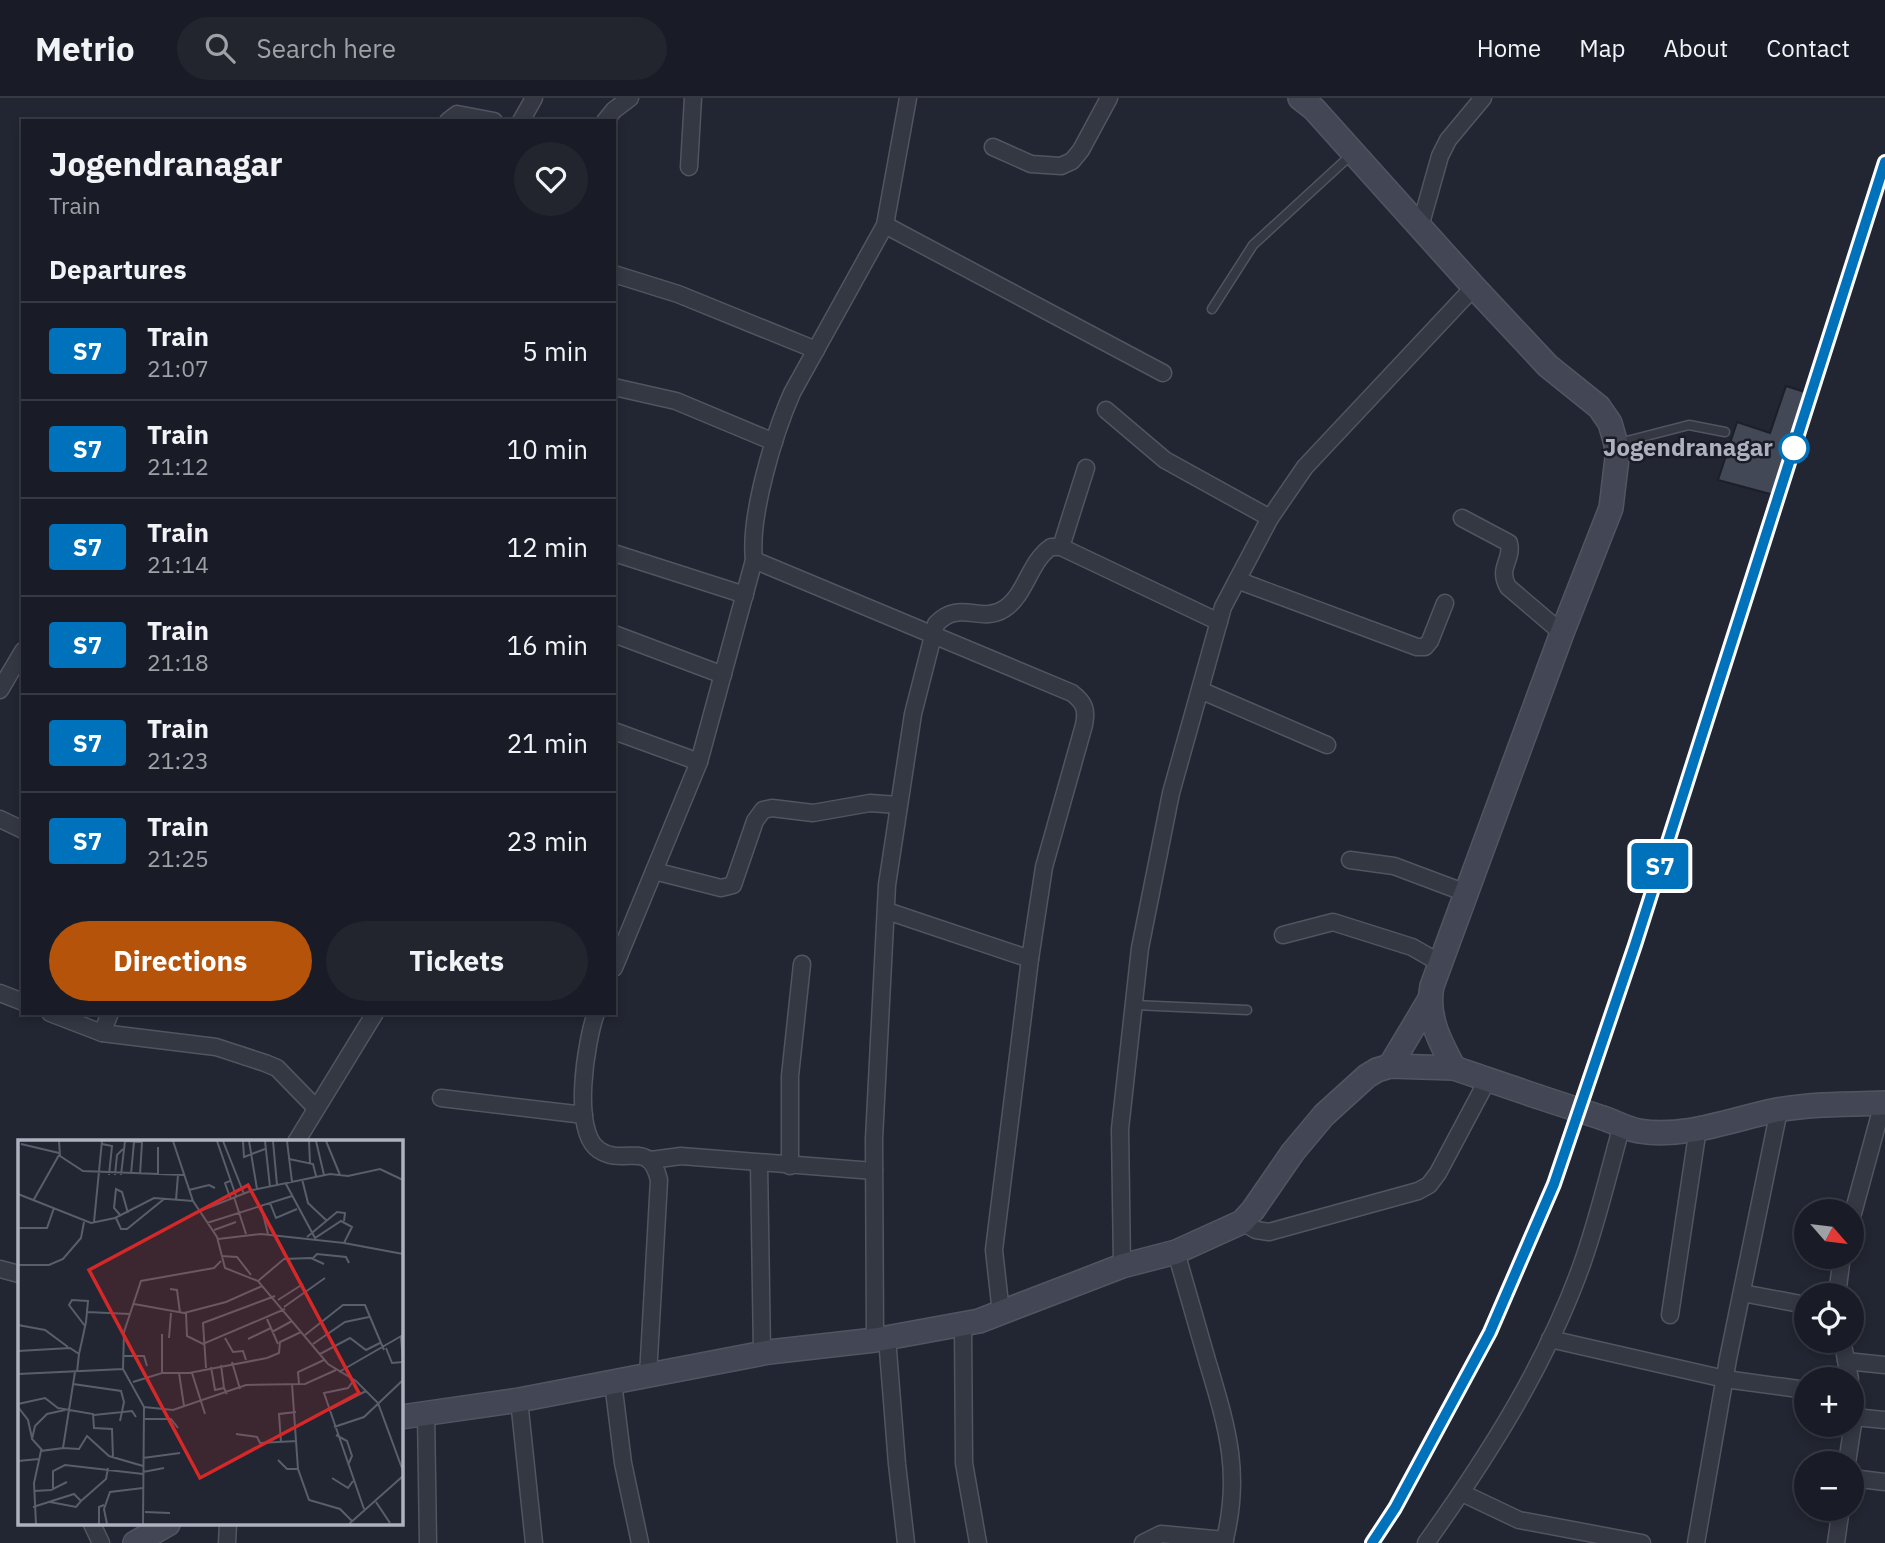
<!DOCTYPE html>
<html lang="en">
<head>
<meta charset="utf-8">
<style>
  :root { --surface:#191c26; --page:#22252e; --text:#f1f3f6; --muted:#9fa1a7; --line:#373a43; --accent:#b45309 }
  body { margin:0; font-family:"IBM Plex Sans",sans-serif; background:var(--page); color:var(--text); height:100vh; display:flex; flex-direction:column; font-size:26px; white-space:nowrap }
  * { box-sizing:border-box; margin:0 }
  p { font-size:23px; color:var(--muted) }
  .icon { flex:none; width:38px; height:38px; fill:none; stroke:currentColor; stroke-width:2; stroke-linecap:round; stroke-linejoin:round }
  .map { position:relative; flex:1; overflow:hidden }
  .drawer { position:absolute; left:21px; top:21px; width:595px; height:896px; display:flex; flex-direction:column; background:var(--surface); border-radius:0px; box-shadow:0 4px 10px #0003,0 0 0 2px var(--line) }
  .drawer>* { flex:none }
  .badge { padding:0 14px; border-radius:5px; font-size:24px; line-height:46px }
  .needle { width:46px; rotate:118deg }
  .buttons { position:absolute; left:1794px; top:1101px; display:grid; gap:14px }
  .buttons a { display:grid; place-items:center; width:70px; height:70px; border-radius:50%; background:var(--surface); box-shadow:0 4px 10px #0003,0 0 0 2px var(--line); font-size:35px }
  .map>.badge { position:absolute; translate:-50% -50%; box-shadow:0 0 0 4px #fff }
  h2 { padding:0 28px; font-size:26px; line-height:63px }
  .round { display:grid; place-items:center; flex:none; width:74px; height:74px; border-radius:37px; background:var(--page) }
  .summary { display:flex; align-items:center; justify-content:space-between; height:119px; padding:0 28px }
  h1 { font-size:33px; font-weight:700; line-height:52px }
  .action { display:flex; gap:14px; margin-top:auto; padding:14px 28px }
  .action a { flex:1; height:80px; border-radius:42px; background:var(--accent); color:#fff; font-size:28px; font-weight:700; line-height:80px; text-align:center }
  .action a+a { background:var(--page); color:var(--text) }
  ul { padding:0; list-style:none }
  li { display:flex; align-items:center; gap:21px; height:98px; padding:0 28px; border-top:2px solid var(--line) }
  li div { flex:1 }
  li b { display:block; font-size:26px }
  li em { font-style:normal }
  li .badge { min-width:77px; font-weight:700; text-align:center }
  header { display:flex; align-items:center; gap:42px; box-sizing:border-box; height:98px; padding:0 35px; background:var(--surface); border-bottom:2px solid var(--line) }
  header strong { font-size:33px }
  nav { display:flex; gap:38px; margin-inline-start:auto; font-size:24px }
  .search { width:490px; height:63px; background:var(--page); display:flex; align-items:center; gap:18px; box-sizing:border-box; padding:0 24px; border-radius:38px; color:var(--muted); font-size:26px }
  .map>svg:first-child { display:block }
  .building { fill:#434856; stroke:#1c1f29; stroke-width:2 }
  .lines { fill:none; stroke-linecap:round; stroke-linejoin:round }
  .lane-casing { stroke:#525561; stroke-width:11 }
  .street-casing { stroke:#525561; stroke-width:19 }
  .secondary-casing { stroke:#525561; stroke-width:26 }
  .lane { stroke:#343843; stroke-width:8 }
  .street { stroke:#343843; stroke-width:16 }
  .secondary { stroke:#434755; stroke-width:23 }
  .rail { stroke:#575b6a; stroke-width:5; stroke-dasharray:7 7; stroke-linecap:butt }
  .secondary-bridge-casing { stroke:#525561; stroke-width:26; stroke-linecap:butt }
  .secondary-bridge { stroke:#434755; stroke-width:23 }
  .line-casing { stroke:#fff; stroke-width:16 }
  .line { stroke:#0072bc; stroke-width:10 }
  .stop-dot { fill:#fff; stroke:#0072bc; stroke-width:3.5 }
  .labels { text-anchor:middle; stroke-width:5; stroke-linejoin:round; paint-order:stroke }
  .stop-label { font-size:24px; font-weight:bold; fill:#aeb2c0; stroke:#1a1d27; text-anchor:end }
  .inset-road { fill:none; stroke:#595e6b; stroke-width:2 }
  .view { fill:#d62828; fill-opacity:0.15; stroke:#d62828; stroke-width:3.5 }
  .inset-edge { fill:none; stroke:#aeb2c0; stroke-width:3.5 }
</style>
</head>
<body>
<header>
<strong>Metrio</strong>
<div class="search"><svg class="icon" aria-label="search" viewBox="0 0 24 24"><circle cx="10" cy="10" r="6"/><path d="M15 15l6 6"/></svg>Search here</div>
<nav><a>Home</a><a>Map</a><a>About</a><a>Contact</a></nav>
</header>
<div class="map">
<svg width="1885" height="1445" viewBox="0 0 1885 1445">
  <rect width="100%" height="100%" fill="#212632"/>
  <!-- building -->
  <path class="building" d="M1786 288 1808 295 1774 397 1718 382 1737 324 1770 335Z"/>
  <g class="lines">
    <!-- lane casing -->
    <g class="lane-casing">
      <g id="lane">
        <path d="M1212 211 1253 147 1351 57"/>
        <path d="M1619 345 1689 327 1725 334"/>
        <path d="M1134 907 1247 912"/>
      </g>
    </g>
    <!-- street casing -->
    <g class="street-casing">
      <g id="street">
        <path d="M448 23 457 16 494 23"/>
        <path d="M521 23 534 0"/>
        <path d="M605 23 614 12 630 0"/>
        <path d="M993 49 1031 66 1061 68 1072 63 1081 52 1109 0"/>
        <path d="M689 69 693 0"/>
        <path d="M885 127 1163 275"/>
        <path d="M1420 129 1440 58 1448 42 1483 0"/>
        <path d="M614 176 678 196 816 252"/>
        <path d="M614 289 676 303 774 344"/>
        <path d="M1106 312 1165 362 1270 420"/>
        <path d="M1462 420 1509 445C1513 463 1497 469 1508 489L1562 535"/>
        <path d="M1061 449 1086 370"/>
        <path d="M614 455 745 497"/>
        <path d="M754 462 1072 595C1085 605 1087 612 1084 627L1044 769 1030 861 994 1152 1001 1215"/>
        <path d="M1237 482 1417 549H1425L1430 543 1445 505"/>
        <path d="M614 536 723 577"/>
        <path d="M0 592 23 553"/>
        <path d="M1200 592 1327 647"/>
        <path d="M614 633 699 664"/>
        <path d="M0 721 23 732"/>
        <path d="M1350 762 1394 768 1466 795"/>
        <path d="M654 773 721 790 733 787 755 723 763 712 772 710 813 715 870 705 898 707"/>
        <path d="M887 813 1030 861"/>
        <path d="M1283 837 1333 824 1412 849 1440 865"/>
        <path d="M614 870 699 664 754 462C749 418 774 336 792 295L885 127 908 0"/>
        <path d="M0 895 23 904"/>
        <path d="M50 915 102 935 216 949 265 965 277 970 316 1010"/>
        <path d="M596 915C586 943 571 1034 599 1052 624 1069 649 1040 659 1082L648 1278"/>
        <path d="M102 935 110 915"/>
        <path d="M441 1000 584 1017"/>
        <path d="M296 1044 375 915"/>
        <path d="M651 1062 681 1058 874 1073"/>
        <path d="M759 1065 762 1255"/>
        <path d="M790 1068V978L802 866"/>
        <path d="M1852 1119 1883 1005"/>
        <path d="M1242 1124 1256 1132 1269 1134 1418 1093 1429 1087 1438 1075 1488 981"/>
        <path d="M1176 1154C1186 1190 1197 1226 1207 1262 1227 1329 1242 1375 1224 1445"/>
        <path d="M1122 1168 1120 1031 1140 850 1171 695 1223 509 1270 420 1305 369 1474 189"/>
        <path d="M0 1171 19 1176"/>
        <path d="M1742 1195 1806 1207"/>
        <path d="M1837 1197 1842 1158"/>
        <path d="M1670 1217 1698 1030"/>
        <path d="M963 1227 964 1365 978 1445"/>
        <path d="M887 1240 897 1366 906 1445"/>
        <path d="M1550 1241 1725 1281 1806 1292"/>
        <path d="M875 1242 874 1041 887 787 913 616 936 526C959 501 981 526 1004 511 1026 497 1029 464 1051 449H1061L1219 524"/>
        <path d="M1842 1242 1850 1281"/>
        <path d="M1846 1263 1885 1267"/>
        <path d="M613 1284 623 1365 640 1445"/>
        <path d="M519 1302 534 1445"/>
        <path d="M426 1314 428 1445"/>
        <path d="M1854 1319 1885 1322"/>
        <path d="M1847 1365 1854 1319 1852 1291"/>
        <path d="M1852 1380 1885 1384"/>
        <path d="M1462 1395 1519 1422 1642 1445"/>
        <path d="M92 1426 101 1445"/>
        <path d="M227 1445 228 1426"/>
        <path d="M1143 1445 1161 1436 1225 1442"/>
        <path d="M1426 1445C1488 1358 1546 1267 1582 1166 1598 1121 1609 1073 1622 1027"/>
        <path d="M1696 1445 1728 1261 1779 1012"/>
        <path d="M1836 1445 1841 1410"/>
      </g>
    </g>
    <!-- secondary casing -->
    <g class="secondary-casing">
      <g id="secondary">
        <path d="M1300 0 1314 11 1474 189 1548 268 1599 309 1610 325 1616 346 1617 360 1611 410 1562 535 1432 888C1426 918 1440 944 1454 970"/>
        <path d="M1390 968 1430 901"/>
        <path d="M1603 1020C1615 1024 1627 1031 1639 1033 1685 1041 1732 1021 1777 1012 1812 1006 1849 1006 1885 1005"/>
        <path d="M401 1319 519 1302 769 1254 875 1242 979 1223 1122 1168 1176 1154 1242 1124 1253 1112 1293 1054 1324 1017 1367 978 1377 972 1390 968 1454 970 1536 998"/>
        <path d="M135 1445 168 1426"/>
      </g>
    </g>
    <!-- lane -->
    <use href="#lane" class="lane"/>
    <!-- street -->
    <use href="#street" class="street"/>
    <!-- secondary -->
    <use href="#secondary" class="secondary"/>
    <!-- rail -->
    <path class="rail" d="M1372 1445 1395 1410 1490 1234 1554 1086 1635 847 1885 64"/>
    <!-- secondary-bridge casing -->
    <g class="secondary-bridge-casing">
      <path id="secondary-bridge" d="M1536 998 1603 1020"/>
    </g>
    <!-- secondary-bridge -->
    <use href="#secondary-bridge" class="secondary-bridge"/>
  </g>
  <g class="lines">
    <!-- line casing -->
    <g class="line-casing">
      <path id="line" d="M1372 1445 1395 1410 1490 1234 1554 1086 1635 847 1885 64"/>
    </g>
    <!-- line -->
    <use href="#line" class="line"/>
  </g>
  <!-- markers -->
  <circle class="stop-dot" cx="1794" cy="350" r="14"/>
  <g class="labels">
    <!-- stop labels -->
    <g class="stop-label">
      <text x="1773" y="358">Jogendranagar</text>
    </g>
  </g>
  <!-- overview -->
  <g transform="translate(18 1042)">
    <rect width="385" height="385" fill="#212632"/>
    <path class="inset-road" d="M41 1 42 16 65 31 166 35M155 1 175 61 199 97 207 128 240 141 310 224 338 241 360 263 385 331M199 1 218 56M205 1 226 54M225 1 226 17 247 9M231 1 239 49M247 1 252 47M255 1 259 45M269 1 274 42M291 1 292 23M298 1 306 35M308 1 322 35M3 4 41 13M84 4 94 6 91 35M140 7V35M271 19 295 24 298 36M113 34 116 2M97 35 99 15 105 9M103 35 107 1 124 2 122 35M284 39 290 63 309 81M212 41 207 43 213 60M171 50 191 45 197 48M0 54 73 83 97 78 136 58 175 61M216 57 228 94M158 60 160 35M15 61 41 15M252 63 258 78 279 69M243 66 250 94M182 71 235 50 312 34 330 36 362 29 385 40M103 76 96 68 98 49 104 52 110 73M98 78 103 89H109L146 59M76 82 84 1M189 83 274 56M0 88H29L36 68M196 90 218 82M289 97 319 72 327 73 326 81M200 99 243 94 326 103 334 87 323 81 297 98 268 44M326 103 385 114M203 116 219 117 233 135M295 118 299 114 328 117 331 123M0 125H31L45 119 63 98 66 82M240 141 266 119 293 118 306 124M152 149 159 150 162 173M260 160 285 144M116 164 166 173 208 162 244 146M266 167 307 138M69 172 112 174M168 173 169 196 185 204 267 169M249 179 260 204M0 185 27 190 50 207M254 192 274 181M287 195 325 165H347L366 210M383 197 385 222M151 198 153 173M207 198 215 212 225 211 228 220M230 199 253 188M295 204 327 182 351 177M368 208 374 223 385 222M0 211 52 208 61 214M302 214 332 198 348 210 362 203M105 216H126L129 226M214 222 222 249M203 225 206 248M193 227 197 250 206 248 209 254M188 228 185 183 257 156M105 229 126 267 125 384M59 232 61 214 65 196 68 182 70 161 54 160 51 165 67 186M321 232 385 195M144 233V194M161 233 166 266M174 233 187 274M0 234 105 229 106 192 123 141 196 128 203 121M336 240 330 248 306 253 346 369M115 242 144 233H171L249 218 261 213 262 202 283 192M55 244 103 251 106 262 102 281M274 244 280 329 291 360 322 369 334 381M281 244 280 232 306 220M0 264 27 258 40 268 75 274 76 288 94 289 95 318M0 267 10 280 14 298M126 267 155 270 228 245 287 244 318 230M311 270 348 251M76 275 114 271 118 277M127 279H153L160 288M316 287 346 277 385 240M218 294 239 297 242 303 279 301M318 295 329 301 334 316 330 325M263 303 261 274 278 272M45 308 61 309 69 296 91 316 125 326M24 310 14 299 17 286 29 274 47 270M125 318 162 313M260 320 269 329H280M0 321 21 319M125 332 146 328M314 338 330 348 335 341M35 349V331L47 325 125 334M16 351 33 350 49 342M63 361 88 339 90 328M358 362 372 383M15 367 56 354 63 361 58 367 32 362M127 372 152 373M18 384 16 343 23 311 45 308 57 232M81 384V367L86 365M89 384 86 369 92 352 125 348M331 384 385 336"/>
    <path class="view" d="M230 45 341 253 182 338 71 130Z"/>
    <rect width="385" height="385" class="inset-edge"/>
  </g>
</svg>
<div class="buttons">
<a><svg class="needle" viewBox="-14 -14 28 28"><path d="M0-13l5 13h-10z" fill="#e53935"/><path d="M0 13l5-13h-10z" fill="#9fa1a7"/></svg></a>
<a><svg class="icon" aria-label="locate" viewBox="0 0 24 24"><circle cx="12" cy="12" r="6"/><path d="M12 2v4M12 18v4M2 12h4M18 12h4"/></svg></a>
<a>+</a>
<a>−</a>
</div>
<b class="badge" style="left:1660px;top:768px;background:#0072bc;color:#fff">S7</b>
<section class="drawer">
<div class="summary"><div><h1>Jogendranagar</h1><p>Train</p></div><a class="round"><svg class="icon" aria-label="heart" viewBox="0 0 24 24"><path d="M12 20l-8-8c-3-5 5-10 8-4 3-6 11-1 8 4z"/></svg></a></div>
<h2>Departures</h2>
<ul>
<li><span class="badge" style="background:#0072bc;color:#fff">S7</span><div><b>Train</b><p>21:07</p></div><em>5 min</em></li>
<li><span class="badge" style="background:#0072bc;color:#fff">S7</span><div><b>Train</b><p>21:12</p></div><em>10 min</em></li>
<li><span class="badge" style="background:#0072bc;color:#fff">S7</span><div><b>Train</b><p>21:14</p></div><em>12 min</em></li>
<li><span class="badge" style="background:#0072bc;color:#fff">S7</span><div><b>Train</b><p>21:18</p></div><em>16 min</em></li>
<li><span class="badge" style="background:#0072bc;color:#fff">S7</span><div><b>Train</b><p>21:23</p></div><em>21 min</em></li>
<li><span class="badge" style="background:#0072bc;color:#fff">S7</span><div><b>Train</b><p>21:25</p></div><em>23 min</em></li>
</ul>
<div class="action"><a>Directions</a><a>Tickets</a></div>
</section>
</div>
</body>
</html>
